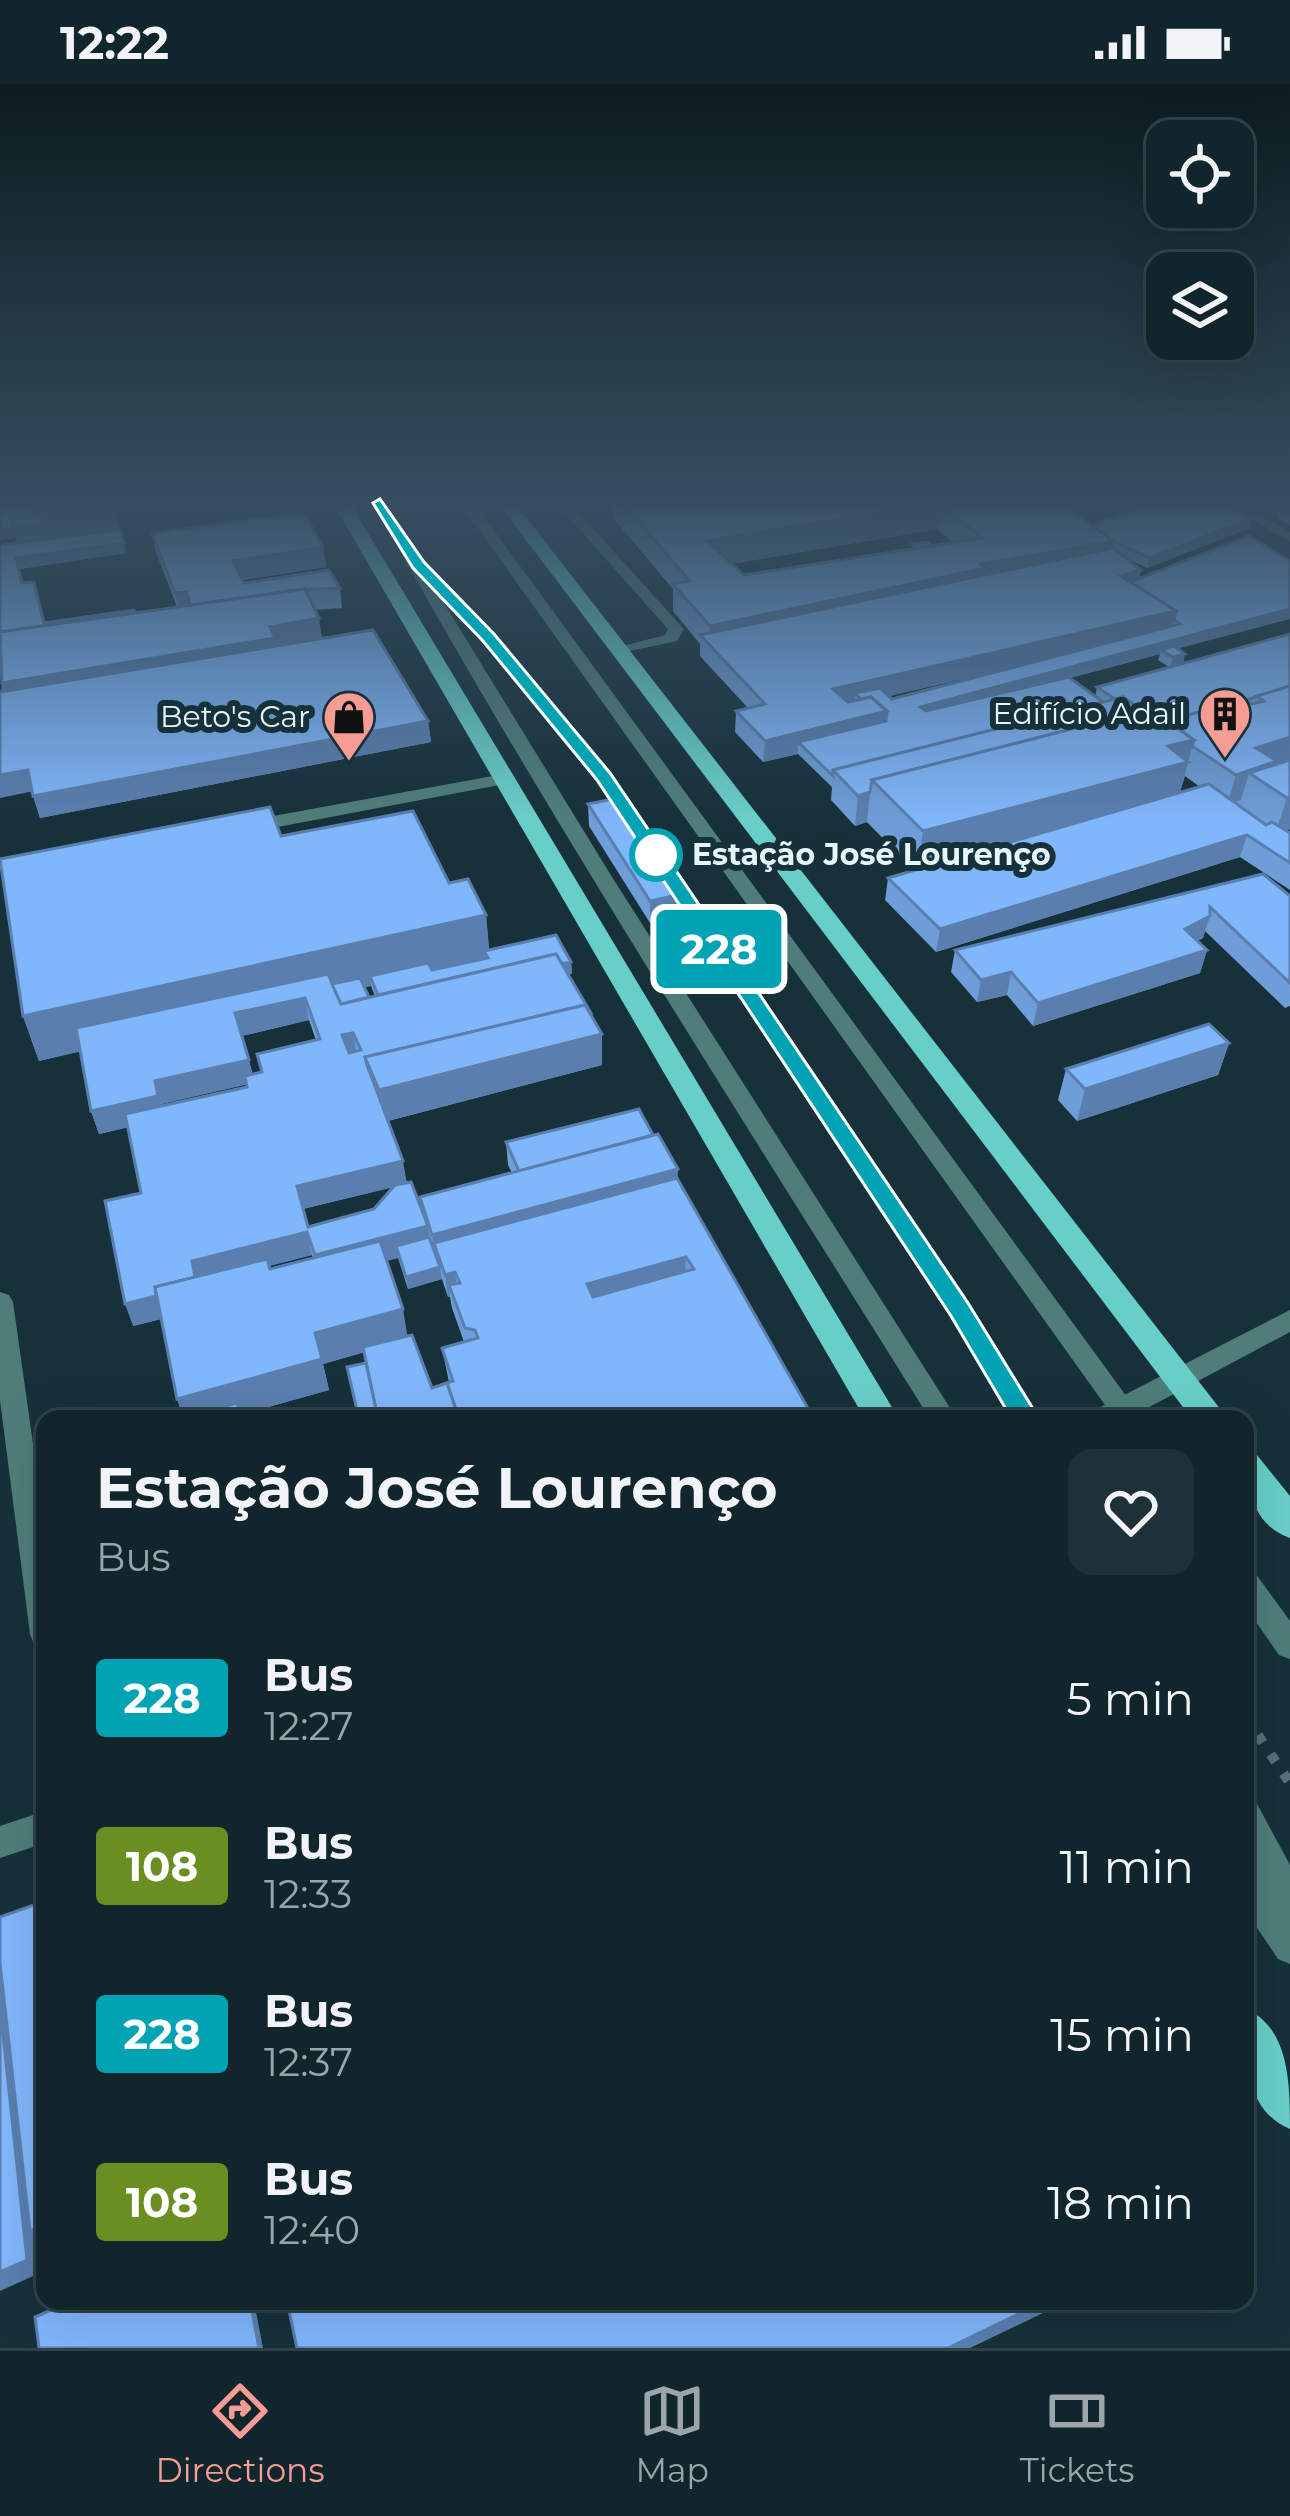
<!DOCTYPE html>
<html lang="en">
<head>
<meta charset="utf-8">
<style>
  :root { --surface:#10252c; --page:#1e3138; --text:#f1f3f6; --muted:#9ca5a9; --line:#304248; --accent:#f59c95 }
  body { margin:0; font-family:Montserrat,sans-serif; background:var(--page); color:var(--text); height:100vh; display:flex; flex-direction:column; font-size:45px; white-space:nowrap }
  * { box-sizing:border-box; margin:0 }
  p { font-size:39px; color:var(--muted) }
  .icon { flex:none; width:66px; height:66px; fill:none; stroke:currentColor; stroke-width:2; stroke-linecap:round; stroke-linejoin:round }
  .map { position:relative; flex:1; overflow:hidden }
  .side { position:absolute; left:36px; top:1326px; width:1218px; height:900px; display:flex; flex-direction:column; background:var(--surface); border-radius:24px; box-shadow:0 12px 48px #0002,0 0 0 3px var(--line) }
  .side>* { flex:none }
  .badge { padding:0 24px; border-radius:9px; font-size:42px; line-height:78px }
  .controls { position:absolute; left:1146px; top:36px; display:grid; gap:24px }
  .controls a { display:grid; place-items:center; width:108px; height:108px; border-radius:24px; background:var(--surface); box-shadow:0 12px 48px #0002,0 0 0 3px var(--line); font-size:60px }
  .map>.badge { position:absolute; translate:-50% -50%; box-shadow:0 0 0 6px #fff }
  .round { display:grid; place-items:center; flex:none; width:126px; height:126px; border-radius:24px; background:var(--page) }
  .summary { display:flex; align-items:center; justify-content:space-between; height:204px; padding:0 60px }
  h1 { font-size:57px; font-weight:700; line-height:90px }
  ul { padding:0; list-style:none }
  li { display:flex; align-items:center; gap:36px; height:168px; padding:0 60px }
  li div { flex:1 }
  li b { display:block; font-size:45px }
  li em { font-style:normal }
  li .badge { min-width:132px; font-weight:700; text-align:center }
  .status { display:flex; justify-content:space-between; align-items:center; height:84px; padding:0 60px; background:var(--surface); direction:ltr }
  .status svg { height:33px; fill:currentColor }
  .dock { display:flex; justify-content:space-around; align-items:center; height:168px; border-top:3px solid var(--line); background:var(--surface); font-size:33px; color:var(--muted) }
  .dock a { display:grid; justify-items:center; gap:6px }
  .dock .active { color:var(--accent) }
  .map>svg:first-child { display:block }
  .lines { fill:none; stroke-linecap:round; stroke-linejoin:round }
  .path { stroke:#597078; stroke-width:10; stroke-dasharray:9 14; stroke-linecap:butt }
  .service { fill:#4f7e7a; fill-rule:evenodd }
  .minor { fill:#4f7e7a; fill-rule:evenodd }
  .primary { fill:#68cfc8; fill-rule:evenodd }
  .wall { fill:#6e9dd7; fill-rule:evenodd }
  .shaded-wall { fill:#5a7faf }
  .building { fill:#80b6fa; stroke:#5a7faf; stroke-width:3; fill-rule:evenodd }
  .line { fill:#00a3b4; stroke:#fff; stroke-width:3 }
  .stop-dot { fill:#fff; stroke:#00a3b4; stroke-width:6 }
  .labels { text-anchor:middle; stroke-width:12; stroke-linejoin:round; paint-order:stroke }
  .far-poi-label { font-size:30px; fill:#e6f6fb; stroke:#16313a; text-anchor:end }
  .far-stop-label { font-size:30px; font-weight:bold; fill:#e6f6fb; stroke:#16313a; text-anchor:start }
</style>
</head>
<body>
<div class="status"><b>12:22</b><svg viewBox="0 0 49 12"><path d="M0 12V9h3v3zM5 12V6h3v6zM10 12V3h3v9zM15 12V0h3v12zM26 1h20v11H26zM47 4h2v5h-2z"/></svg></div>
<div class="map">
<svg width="1290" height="2264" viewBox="0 0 1290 2264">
  <rect width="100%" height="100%" fill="#16313a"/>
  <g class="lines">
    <!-- path -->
    <path class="path" d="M1245 1632 1290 1699"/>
    <!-- service -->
    <g class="service">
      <path d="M373 419H387L431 497H442L494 551 609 689 983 1241 1038 1335H1011L965 1255 596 696 482 557 439 511 612 793 957 1335H930C741 1032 546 731 373 419Z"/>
      <path d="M460 419H474L1143 1335H1115Z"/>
      <path d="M556 419H570L681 542 684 545 677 557 615 570V564L665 551 668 545Z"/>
      <path d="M1245 1485 1255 1489 1290 1537V1575L1279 1571 1245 1522Z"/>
      <path d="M1245 1715 1257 1720 1290 1781V1880L1278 1875 1245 1826V1779L1255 1783 1245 1764Z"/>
    </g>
    <!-- minor -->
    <g class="minor">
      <path d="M1226 419H1242L1290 448V458Z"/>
      <path d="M504 690 513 695 510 699 246 749 237 743 246 737Z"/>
      <path d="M0 1208 9 1211 13 1218 45 1445V1564L34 1560 30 1550 0 1316Z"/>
      <path d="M1290 1226V1248L1127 1335H1090L1093 1327Z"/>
      <path d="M45 1727V1759L0 1774V1742Z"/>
    </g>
    <!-- primary -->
    <g class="primary">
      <path d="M333 419H350L899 1335H865Z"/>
      <path d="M498 419H515L1228 1335H1192Z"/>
      <path d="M1245 1367 1257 1371 1290 1412V1454C1252 1441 1245 1401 1245 1367Z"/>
      <path d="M1245 1924C1290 1944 1290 2001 1290 2045 1242 2025 1245 1967 1245 1924Z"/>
    </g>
  </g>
  <!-- wall -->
  <g class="wall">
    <path d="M38 419H113L126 469 19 485 23 499 44 539 177 523 156 468 152 449 323 463 326 483 243 496 244 499 340 504 342 524 315 526 322 554 428 637 431 658 40 734 32 708 16 454Z"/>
    <path d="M614 419H1062L1092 441 1253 434 1250 444 1147 484 1126 474 1141 486 1139 494 1249 452 1178 565 1183 579 1290 550V745L1286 747 1290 749V806L1240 773 936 868 885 816 888 794 914 786 867 738 855 742 831 716 832 703 798 670 763 678 735 648 736 627 748 624 700 572V560L673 527V505L614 435ZM937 445 953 458 932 462 913 460 912 465 744 491 731 480ZM1160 570 1158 576 1169 583 1097 603 1095 613 1070 594ZM1013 583 892 615 889 612ZM1185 692 1200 703 1180 708Z"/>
    <path d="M1265 419H1290V441L1277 434 1278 430 1264 423Z"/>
    <path d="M588 720 678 811V833L650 839 589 742Z"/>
    <path d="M281 752 449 799 486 831 489 866 571 878 572 890H568L602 950V981L388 1037 407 1099 422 1126 420 1113 512 1089 508 1081 506 1058 677 1094 814 1335H359L366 1279 364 1268 323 1280 329 1306 240 1331 184 1334 177 1315 161 1235 133 1242 141 1109 128 1043 99 1050 91 1027 80 967 39 977 23 932ZM371 902 375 912 369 913 364 903ZM309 936 316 956 257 970 261 989 253 991 242 952ZM247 1000V1003L162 1022 161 1020ZM393 1103 374 1125 308 1143 303 1125ZM312 1171 313 1174 270 1185 269 1182ZM398 1174 408 1205 442 1195 448 1213H450L452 1224 464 1258 442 1264 449 1298 432 1304 407 1252 386 1177Z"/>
    <path d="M1290 812V922L1285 924 1205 847 1203 854 1197 857 1207 866 1200 889 1033 942 1007 911 977 918 951 888 955 866Z"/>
    <path d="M1229 959 1218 991 1077 1037 1058 1016 1066 985Z"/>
  </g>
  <!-- shaded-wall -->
  <g class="shaded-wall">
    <path d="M113 419 120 448 50 459 42 429 35 430 32 420Z"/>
    <path d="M941 419 937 445 706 484 707 457Z"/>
    <path d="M1253 434 1250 444 1147 484 1150 474Z"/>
    <path d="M44 439 51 465 20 469 16 454 0 456V446Z"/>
    <path d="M1114 457 1108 484 709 561 710 542 981 480Z"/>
    <path d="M124 459 126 469 19 485 16 474Z"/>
    <path d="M323 463 326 483 236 497 233 477Z"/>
    <path d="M1141 486 1137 505 1121 492Z"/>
    <path d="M187 508 191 528 180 529 175 509Z"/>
    <path d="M1290 525V535L1165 568 1161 566 1160 570 919 634 920 623Z"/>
    <path d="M1176 527 1171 547 864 618 855 609 854 620 832 625 833 605Z"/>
    <path d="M319 534 323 562 0 618 2 599 270 543Z"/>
    <path d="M1185 570 1183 581 1170 584 1173 573Z"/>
    <path d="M887 627 884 648 798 658V670L763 678 765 657Z"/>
    <path d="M428 637 431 658 40 734 33 712Z"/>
    <path d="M1290 653V680L1249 689 1241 716 1227 721 1236 691 1256 664Z"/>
    <path d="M1194 656 1177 720 917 790 923 747 1168 662Z"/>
    <path d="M28 686 34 707 0 714V691Z"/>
    <path d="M870 708 867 738 855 742 858 712Z"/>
    <path d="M1290 713V745L1275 750 1287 714Z"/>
    <path d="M1247 751 1240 773 936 868 940 845Z"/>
    <path d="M678 811V833L650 839V817Z"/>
    <path d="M486 831 490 875 484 867 485 876 374 901 370 892 371 902 305 916 309 936 241 952 236 932 39 977 23 932Z"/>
    <path d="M1210 832 1203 854 1178 867 1185 845Z"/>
    <path d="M1207 866 1200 889 1033 942 1038 919Z"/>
    <path d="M571 878 572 890 384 933Z"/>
    <path d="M1011 888 1007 911 977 918 981 896Z"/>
    <path d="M353 949 357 972 346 974 342 951Z"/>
    <path d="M602 950V981L384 1038 379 1006Z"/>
    <path d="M1229 959 1218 991 1077 1037 1085 1005Z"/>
    <path d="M249 976 254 999 161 1020 165 1035 99 1050 91 1027 155 997Z"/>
    <path d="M403 1077 407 1100 302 1125 297 1102Z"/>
    <path d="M678 1085 677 1116 434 1159 436 1182 432 1151Z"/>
    <path d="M428 1142 431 1165 396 1162 398 1174 320 1194 315 1171Z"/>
    <path d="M307 1148 312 1171 198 1200 204 1224 133 1242 125 1220 192 1177Z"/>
    <path d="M686 1173 685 1195 588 1222 587 1200Z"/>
    <path d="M440 1183 442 1195 408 1205 406 1193Z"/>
    <path d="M455 1188 458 1210 449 1201 450 1213H448L445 1191Z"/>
    <path d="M403 1225 408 1256 323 1280 329 1306 240 1331 184 1335 177 1315 315 1249Z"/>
    <path d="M0 1848 45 2141V2150L38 2153 42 2188 0 2207Z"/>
    <path d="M265 2217H279V2220L256 2228 263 2264H259L251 2222Z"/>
    <path d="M1045 2217H1068L970 2264H948Z"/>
  </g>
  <!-- building -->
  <g class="building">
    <path d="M0 419H38L32 420 36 433 13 435V444L0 446Z"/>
    <path d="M622 419H936L707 457 744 491 982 454 941 419H1062L1114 457 981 480 986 484 710 542 673 500 690 497Z"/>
    <path d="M1153 419H1218L1253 434 1150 474 1113 457 1092 441Z"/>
    <path d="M1279 419H1290V430L1280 424 1285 422Z"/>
    <path d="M304 429 323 463 233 477 244 499 329 486 340 504 305 506V505L190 521 187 508 175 509 152 449Z"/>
    <path d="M43 433 44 439 13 443V435Z"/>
    <path d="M120 446 124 459 16 474 22 499 34 498 44 539 134 526 135 529 0 548V461Z"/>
    <path d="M1249 452 1290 477V525L920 623 926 627 1069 593 1103 618 833 686V692L798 658 886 637 887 627 871 613 861 615 855 609 880 604 892 615 1180 540 1174 536 1176 527 1130 498Z"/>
    <path d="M928 458 932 462 917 464 913 460Z"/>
    <path d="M1113 464 1141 486 1121 492 1176 527 833 605 848 618 871 613 887 627 765 657 736 627 765 620 700 551Z"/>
    <path d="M305 505 319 534 270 543 275 554 2 599 0 548Z"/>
    <path d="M373 546 428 637 33 712 28 686 0 691V608Z"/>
    <path d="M1290 550V602L1246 616 1244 615 1168 637 1164 635 1155 637 1123 613 1115 615 1097 603Z"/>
    <path d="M1174 562 1185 570 1173 573 1161 566Z"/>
    <path d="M1290 602V653L1256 664 1277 677 1236 691 1192 662 1194 656 1168 637 1244 615 1252 620 1264 617 1257 612Z"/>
    <path d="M1123 613 1155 636 1142 627 872 696 870 708 858 712 833 686Z"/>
    <path d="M1142 627 1155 637 1164 635 1194 656 1168 662 1188 678 923 747 872 696Z"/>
    <path d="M1290 676V713L1287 714 1249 689Z"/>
    <path d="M1209 700 1266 741 1272 738 1290 749V779L1247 751 940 845 888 794Z"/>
    <path d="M613 715 678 811 650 817 588 720Z"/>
    <path d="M270 723 281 752 413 727 449 799 468 795 486 831 23 932 0 775Z"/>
    <path d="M1263 790 1290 812V899L1210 823V832L1185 845 1207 866 1038 919 1011 888 981 896 955 866Z"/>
    <path d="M556 851 571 878 562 880 556 870 378 911 370 892 428 879 432 886 488 874 484 867Z"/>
    <path d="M556 870 591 929H590L585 921 365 973 367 981 403 1077 297 1102 308 1143 374 1125 395 1101 411 1098 428 1142 315 1171 307 1148 192 1177 195 1193 155 1203 156 1212 125 1220 105 1117 141 1109 125 1030 247 1003 245 992 262 988 257 970 320 955 305 914 235 929 249 976 155 997 158 1012 91 1027 76 944 328 890 341 920ZM353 949 361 966 349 969 342 951Z"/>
    <path d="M360 894 369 913 341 920 332 900Z"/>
    <path d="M585 921 602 950 379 1006 365 973Z"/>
    <path d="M1209 940 1229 959 1085 1005 1066 985Z"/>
    <path d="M639 1025 653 1051 519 1087 506 1058Z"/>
    <path d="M658 1050 678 1085 432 1151 420 1113Z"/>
    <path d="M677 1094 814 1335H531L530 1332 520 1335H459L447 1299 444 1300 453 1297 442 1264 478 1254 475 1246 465 1244 449 1201 460 1199 455 1188 445 1191 434 1159ZM686 1173 694 1185 593 1213 587 1200Z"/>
    <path d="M429 1153 440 1183 406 1193 396 1162Z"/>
    <path d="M380 1157 403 1225 315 1249 322 1275 177 1315 155 1203 267 1175 270 1185Z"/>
    <path d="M412 1251 432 1304 447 1299 459 1335H378L363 1263Z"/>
    <path d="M366 1279 378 1335H359L347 1283Z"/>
    <path d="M237 1319 240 1335H178Z"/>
    <path d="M45 1817V2141L30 2147 0 1879V1833Z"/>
    <path d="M0 1922 27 2176 0 2188Z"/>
    <path d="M1245 2129 1252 2142 1245 2145Z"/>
    <path d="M63 2217H265L251 2222 259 2264H39L35 2233 63 2221Z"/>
    <path d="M287 2217H1045L948 2264H297Z"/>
  </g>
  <!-- sky -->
  <linearGradient id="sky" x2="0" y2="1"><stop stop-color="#0c1b20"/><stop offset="0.57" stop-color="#364e60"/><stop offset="1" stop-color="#364e60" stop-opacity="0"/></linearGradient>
  <rect width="1290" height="736" fill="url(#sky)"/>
  <!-- line -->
  <path class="line" d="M380 415 424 478 494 550 610 689 968 1219 1035 1328 1038 1335 1035 1342H1016L951 1232 597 696 483 557 413 484 373 419Z"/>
  <!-- icons -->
  <defs>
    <g id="building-pin" transform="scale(2.7)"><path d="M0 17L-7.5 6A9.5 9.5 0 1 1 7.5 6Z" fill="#f59c95" stroke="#16313a"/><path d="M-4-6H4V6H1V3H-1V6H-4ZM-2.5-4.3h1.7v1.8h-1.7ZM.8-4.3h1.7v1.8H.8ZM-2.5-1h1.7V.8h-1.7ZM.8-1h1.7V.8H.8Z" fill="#111"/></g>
    <g id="shop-pin" transform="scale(2.7)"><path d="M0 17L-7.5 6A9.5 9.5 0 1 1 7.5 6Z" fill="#f59c95" stroke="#16313a"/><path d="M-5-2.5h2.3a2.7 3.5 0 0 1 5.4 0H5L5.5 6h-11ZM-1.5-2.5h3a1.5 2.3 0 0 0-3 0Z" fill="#111"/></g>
  </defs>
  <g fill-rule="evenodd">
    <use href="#building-pin" x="1225" y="630"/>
    <use href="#shop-pin" x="349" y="633"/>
  </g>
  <!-- markers -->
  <circle class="stop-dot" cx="656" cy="771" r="24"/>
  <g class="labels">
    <!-- far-poi labels -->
    <g class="far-poi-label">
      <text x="1186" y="640">Edifício Adail</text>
      <text x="310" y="643">Beto's Car</text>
    </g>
    <!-- far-stop labels -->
    <g class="far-stop-label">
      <text x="692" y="781">Estação José Lourenço</text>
    </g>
  </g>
</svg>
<div class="controls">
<a><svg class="icon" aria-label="locate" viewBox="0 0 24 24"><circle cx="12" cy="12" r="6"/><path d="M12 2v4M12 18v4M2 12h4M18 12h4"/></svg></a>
<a><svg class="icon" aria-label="layers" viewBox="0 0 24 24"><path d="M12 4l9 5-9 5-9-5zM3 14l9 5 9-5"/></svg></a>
</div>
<b class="badge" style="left:719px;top:865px;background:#00a3b4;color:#fff">228</b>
<section class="side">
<div class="summary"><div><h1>Estação José Lourenço</h1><p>Bus</p></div><a class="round"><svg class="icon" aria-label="heart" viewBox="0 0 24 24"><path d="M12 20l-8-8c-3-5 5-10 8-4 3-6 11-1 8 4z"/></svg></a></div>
<ul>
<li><span class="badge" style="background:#00a3b4;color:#fff">228</span><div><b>Bus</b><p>12:27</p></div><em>5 min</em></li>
<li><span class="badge" style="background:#6b8e23;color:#fff">108</span><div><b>Bus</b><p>12:33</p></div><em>11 min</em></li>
<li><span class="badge" style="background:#00a3b4;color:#fff">228</span><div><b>Bus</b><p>12:37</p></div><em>15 min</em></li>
<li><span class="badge" style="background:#6b8e23;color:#fff">108</span><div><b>Bus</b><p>12:40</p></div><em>18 min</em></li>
</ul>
</section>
</div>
<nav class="dock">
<a class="active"><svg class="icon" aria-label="directions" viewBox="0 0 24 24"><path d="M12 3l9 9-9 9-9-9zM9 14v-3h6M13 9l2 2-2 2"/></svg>Directions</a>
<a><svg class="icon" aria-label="map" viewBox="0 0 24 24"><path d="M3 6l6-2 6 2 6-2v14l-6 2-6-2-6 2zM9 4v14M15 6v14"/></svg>Map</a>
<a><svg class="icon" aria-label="tickets" viewBox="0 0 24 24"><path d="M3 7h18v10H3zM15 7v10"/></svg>Tickets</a>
</nav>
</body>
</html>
